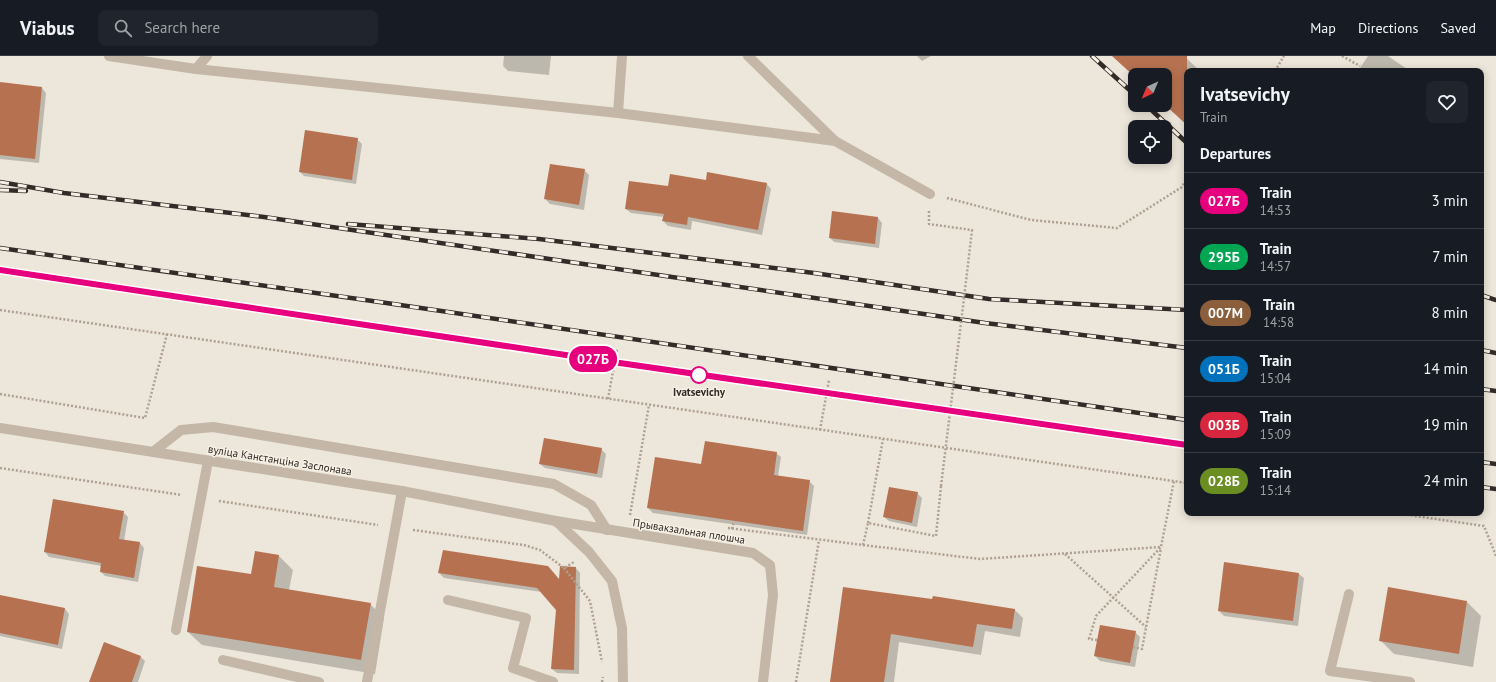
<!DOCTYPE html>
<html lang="en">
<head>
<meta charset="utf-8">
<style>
  :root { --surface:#171b24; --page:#20242c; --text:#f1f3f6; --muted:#9ea1a6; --line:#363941 }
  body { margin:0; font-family:"PT Sans",sans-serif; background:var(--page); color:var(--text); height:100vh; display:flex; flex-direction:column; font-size:15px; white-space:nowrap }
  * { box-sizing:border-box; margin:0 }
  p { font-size:13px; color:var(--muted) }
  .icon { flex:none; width:22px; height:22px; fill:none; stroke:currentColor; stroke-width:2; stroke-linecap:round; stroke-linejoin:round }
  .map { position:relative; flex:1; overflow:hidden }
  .sheet { position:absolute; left:1184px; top:12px; width:300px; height:448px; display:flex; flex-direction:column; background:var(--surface); border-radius:8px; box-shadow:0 2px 10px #0003 }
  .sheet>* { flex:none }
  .badge { padding:0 8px; border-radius:13px; font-size:14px; line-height:26px }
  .needle { width:26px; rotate:224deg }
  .controls { position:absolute; left:1128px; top:12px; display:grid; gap:8px }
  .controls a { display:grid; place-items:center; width:44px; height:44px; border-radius:8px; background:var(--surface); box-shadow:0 2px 10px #0003; font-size:20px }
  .map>.badge { position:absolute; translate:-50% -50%; box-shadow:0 0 0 2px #fff }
  h2 { padding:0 16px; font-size:15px; line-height:36px }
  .round { display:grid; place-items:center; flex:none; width:42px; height:42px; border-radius:8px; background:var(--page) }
  .head { display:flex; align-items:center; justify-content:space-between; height:68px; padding:0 16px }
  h1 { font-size:19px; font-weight:700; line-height:30px }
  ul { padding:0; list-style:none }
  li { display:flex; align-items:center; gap:12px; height:56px; padding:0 16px; border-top:1px solid var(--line) }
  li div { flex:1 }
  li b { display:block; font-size:15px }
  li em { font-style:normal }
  li .badge { min-width:44px; font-weight:700; text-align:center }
  header { display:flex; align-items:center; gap:24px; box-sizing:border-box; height:56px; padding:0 20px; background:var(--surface); border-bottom:1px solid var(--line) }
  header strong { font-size:19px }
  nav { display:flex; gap:22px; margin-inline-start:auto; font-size:14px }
  .search { width:280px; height:36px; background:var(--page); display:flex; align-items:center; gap:10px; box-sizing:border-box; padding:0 14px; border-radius:8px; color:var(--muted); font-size:15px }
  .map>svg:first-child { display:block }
  .shadow { fill:#0003 }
  .building { fill:#b67250 }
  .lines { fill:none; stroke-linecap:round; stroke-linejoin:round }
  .path { stroke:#afa192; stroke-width:2.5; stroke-dasharray:2 2; stroke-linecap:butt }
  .minor { stroke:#c4b7a8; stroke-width:10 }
  .rail-casing { stroke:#322b27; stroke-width:4.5 }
  .rail { stroke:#f6f0e5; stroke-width:3; stroke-dasharray:9; stroke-linecap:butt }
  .path-bridge { stroke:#afa192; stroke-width:2.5; stroke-dasharray:2 2; stroke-linecap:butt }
  .line-casing { stroke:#fff; stroke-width:9 }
  .line { stroke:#e6007e; stroke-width:6 }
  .stop-dot { fill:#fff; stroke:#e6007e; stroke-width:2 }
  .labels { text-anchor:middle; stroke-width:3; stroke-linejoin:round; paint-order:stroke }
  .stop-label { font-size:11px; font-weight:bold; fill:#322b27; stroke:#f6f0e5 }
  .street-label { font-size:11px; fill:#322b27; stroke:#f6f0e5 }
</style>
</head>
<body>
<header>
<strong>Viabus</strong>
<div class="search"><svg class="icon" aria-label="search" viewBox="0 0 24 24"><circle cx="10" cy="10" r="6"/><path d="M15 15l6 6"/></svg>Search here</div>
<nav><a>Map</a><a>Directions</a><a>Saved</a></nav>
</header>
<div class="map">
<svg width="1496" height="626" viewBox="0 0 1496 626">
  <rect width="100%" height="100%" fill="#ede6da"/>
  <!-- shadow -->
  <g class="shadow">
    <path d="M504 0H551L549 19 508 15 503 10Z"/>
    <path d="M917 0H931L922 5Z"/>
    <path d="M1113 0H1184L1200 15H1187V69L1165 48V19H1135V20Z"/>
    <path d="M1368 0H1388L1410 15H1358Z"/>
    <path d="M0 27 42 32 46 37 39 107 0 103Z"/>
    <path d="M357 83 362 88 356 128 304 120 300 116Z"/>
    <path d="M584 114 589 119 584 154 550 148 545 143Z"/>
    <path d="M767 128 771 133 762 179 692 165 691 174 668 170 663 165 664 161 631 157 626 153 669 131Z"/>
    <path d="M878 162 882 167 879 192 834 186 830 182Z"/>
    <path d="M601 393 606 398 602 422 545 412 540 408Z"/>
    <path d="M776 397 781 401 778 420 809 425 814 430 807 479 653 457 648 452 702 409Z"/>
    <path d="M917 437 922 442 917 471 889 465 884 461Z"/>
    <path d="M123 456 128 461 124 485 140 487 144 492 138 526 105 520 101 516 102 510 49 501 45 496Z"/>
    <path d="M279 500 293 514 289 534 370 548 384 562 375 618 202 589 188 576 252 519Z"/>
    <path d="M1225 508 1299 518 1304 522 1298 570 1224 560 1219 555Z"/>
    <path d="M576 512 580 517 579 618 557 617 552 613 557 553 542 536 444 522 439 517 560 525Z"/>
    <path d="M844 532 933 544 1015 554 1023 562 1020 581 985 575 981 599 899 586 894 626H831Z"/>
    <path d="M1389 532 1467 546 1481 560 1473 611 1394 598 1380 584Z"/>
    <path d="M0 540 65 553 69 558 62 593 0 580Z"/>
    <path d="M1135 576 1140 581 1135 611 1100 605 1095 600Z"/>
    <path d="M141 601 145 605 138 626H91Z"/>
  </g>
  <!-- building -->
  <g class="building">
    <path d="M1112 0H1187V69L1165 49V19H1135V21Z"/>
    <path d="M0 26 42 31 35 103 0 99Z"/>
    <path d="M305 74 358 82 352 124 299 116Z"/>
    <path d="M550 108 585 113 579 149 544 143Z"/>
    <path d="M707 116 767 127 758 174 688 161 687 169 662 165 664 158 625 153 629 125 668 130 670 118 706 124Z"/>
    <path d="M832 155 878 161 875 188 829 182Z"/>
    <path d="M544 382 602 392 597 418 539 408Z"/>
    <path d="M705 385 777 396 774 419 810 424 803 475 647 452 655 401 701 408Z"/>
    <path d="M889 431 918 436 912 467 883 461Z"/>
    <path d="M53 443 124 455 119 483 140 486 134 522 100 516 101 507 44 496Z"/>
    <path d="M443 494 548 510 559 523 560 510 576 511 574 614 551 613 556 554 537 532 438 517Z"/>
    <path d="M255 495 279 499 274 531 371 547 361 604 187 576 197 510 251 518Z"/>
    <path d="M1224 506 1299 517 1293 565 1218 555Z"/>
    <path d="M843 531 932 543 933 540 1015 553 1012 573 977 568 973 591 891 578 884 626H830Z"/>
    <path d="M1388 531 1467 545 1459 598 1379 585Z"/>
    <path d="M0 539 65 552 58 589 0 577Z"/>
    <path d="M1100 569 1136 575 1130 607 1094 600Z"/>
    <path d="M104 586 141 600 132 626H89Z"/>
  </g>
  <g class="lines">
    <!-- path -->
    <g class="path">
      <path d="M1342 0 1360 10"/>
      <path d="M1275 15 1284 0"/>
      <path d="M947 142 1031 164 1117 172 1182 131 1187 121"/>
      <path d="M929 155V168L972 174 965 234"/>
      <path d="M0 254 1187 427"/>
      <path d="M0 338 145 362 167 278"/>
      <path d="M608 343 617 293"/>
      <path d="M820 374 829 324"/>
      <path d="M0 412 182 439"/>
      <path d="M219 445 378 469"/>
      <path d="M1395 457 1484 470 1496 500"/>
      <path d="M630 459 649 349"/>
      <path d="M868 467 883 383"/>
      <path d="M728 472 863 489 868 467 936 480 941 430"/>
      <path d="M732 473 734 465"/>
      <path d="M413 474 524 489 540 494 564 512 574 506"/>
      <path d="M863 489 980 503 1161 491 1174 425"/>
      <path d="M1065 498 1146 571"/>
      <path d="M564 512 590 545 602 606"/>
      <path d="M1097 584 1089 583 1096 560 1161 491"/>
      <path d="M1133 591 1142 593 1161 492"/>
      <path d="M602 626 603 621"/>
      <path d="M796 626 819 484"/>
    </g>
    <!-- minor -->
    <g class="minor">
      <path d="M109 0 196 13 618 57 835 85 930 138"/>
      <path d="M748 0 835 85"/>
      <path d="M196 13 207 0"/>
      <path d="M618 57 622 0"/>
      <path d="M0 372 402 435 556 465 753 497 770 509 773 539 763 626"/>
      <path d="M153 396 181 374 213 371 554 428 591 449 607 474"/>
      <path d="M556 465 589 496 612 525 622 572 623 626"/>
      <path d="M1349 538 1330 615 1410 626"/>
      <path d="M448 544 526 562 513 612 553 626"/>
      <path d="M176 574 208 405"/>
      <path d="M223 604 319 626"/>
      <path d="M367 626 402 435"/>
    </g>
    <!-- rail casing -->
    <g class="rail-casing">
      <g id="rail">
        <path d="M1092 0 1135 39"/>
        <path d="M1146 49 1187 87"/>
        <path d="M0 126 64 137 264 161 985 267 1187 292"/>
        <path d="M0 134 26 135"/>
        <path d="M348 168 539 183 814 217 989 243 1187 254"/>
        <path d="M0 192C396 247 791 307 1187 364"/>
        <path d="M0 214 615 307 1187 389"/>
        <path d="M1481 239 1496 244"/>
        <path d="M1481 294 1496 297"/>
        <path d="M1481 333 1496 335"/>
        <path d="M1481 406 1496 408"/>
        <path d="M1481 431 1496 433"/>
      </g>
    </g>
    <!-- rail -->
    <use href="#rail" class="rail"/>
    <!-- path-bridge -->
    <path class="path-bridge" d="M941 430 965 234"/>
  </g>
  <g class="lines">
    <!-- line casing -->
    <g class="line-casing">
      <path id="line" d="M0 214 599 304 1187 389"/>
    </g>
    <!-- line -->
    <use href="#line" class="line"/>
  </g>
  <!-- markers -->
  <circle class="stop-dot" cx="699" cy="319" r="8"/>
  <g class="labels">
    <!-- stop labels -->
    <g class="stop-label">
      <text x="699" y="340">Ivatsevichy</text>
    </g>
    <!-- street labels -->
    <g class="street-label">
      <text transform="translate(280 404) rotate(9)" y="4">вуліца Канстанціна Заслонава</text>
      <text transform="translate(689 475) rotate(9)" y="4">Прывакзальная плошча</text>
    </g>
  </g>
</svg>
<div class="controls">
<a><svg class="needle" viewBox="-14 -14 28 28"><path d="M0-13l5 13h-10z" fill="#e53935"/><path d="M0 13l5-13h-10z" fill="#9ea1a6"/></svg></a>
<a><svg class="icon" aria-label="locate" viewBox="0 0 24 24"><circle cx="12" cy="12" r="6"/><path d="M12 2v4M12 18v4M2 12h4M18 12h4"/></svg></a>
</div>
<b class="badge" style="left:593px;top:303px;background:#e6007e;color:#fff">027Б</b>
<section class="sheet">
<div class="head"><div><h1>Ivatsevichy</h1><p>Train</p></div><a class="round"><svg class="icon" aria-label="heart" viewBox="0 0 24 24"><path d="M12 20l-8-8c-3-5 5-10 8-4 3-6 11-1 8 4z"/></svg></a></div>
<h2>Departures</h2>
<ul>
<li><span class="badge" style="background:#e6007e;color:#fff">027Б</span><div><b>Train</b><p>14:53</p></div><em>3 min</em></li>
<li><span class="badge" style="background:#00a651;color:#fff">295Б</span><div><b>Train</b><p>14:57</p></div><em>7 min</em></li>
<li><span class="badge" style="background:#8b5e3c;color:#fff">007М</span><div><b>Train</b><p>14:58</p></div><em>8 min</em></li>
<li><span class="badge" style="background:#0072bc;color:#fff">051Б</span><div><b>Train</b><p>15:04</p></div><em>14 min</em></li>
<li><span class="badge" style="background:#d7263d;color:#fff">003Б</span><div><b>Train</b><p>15:09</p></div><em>19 min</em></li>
<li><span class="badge" style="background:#6b8e23;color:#fff">028Б</span><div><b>Train</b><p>15:14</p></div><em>24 min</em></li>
</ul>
</section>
</div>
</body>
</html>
